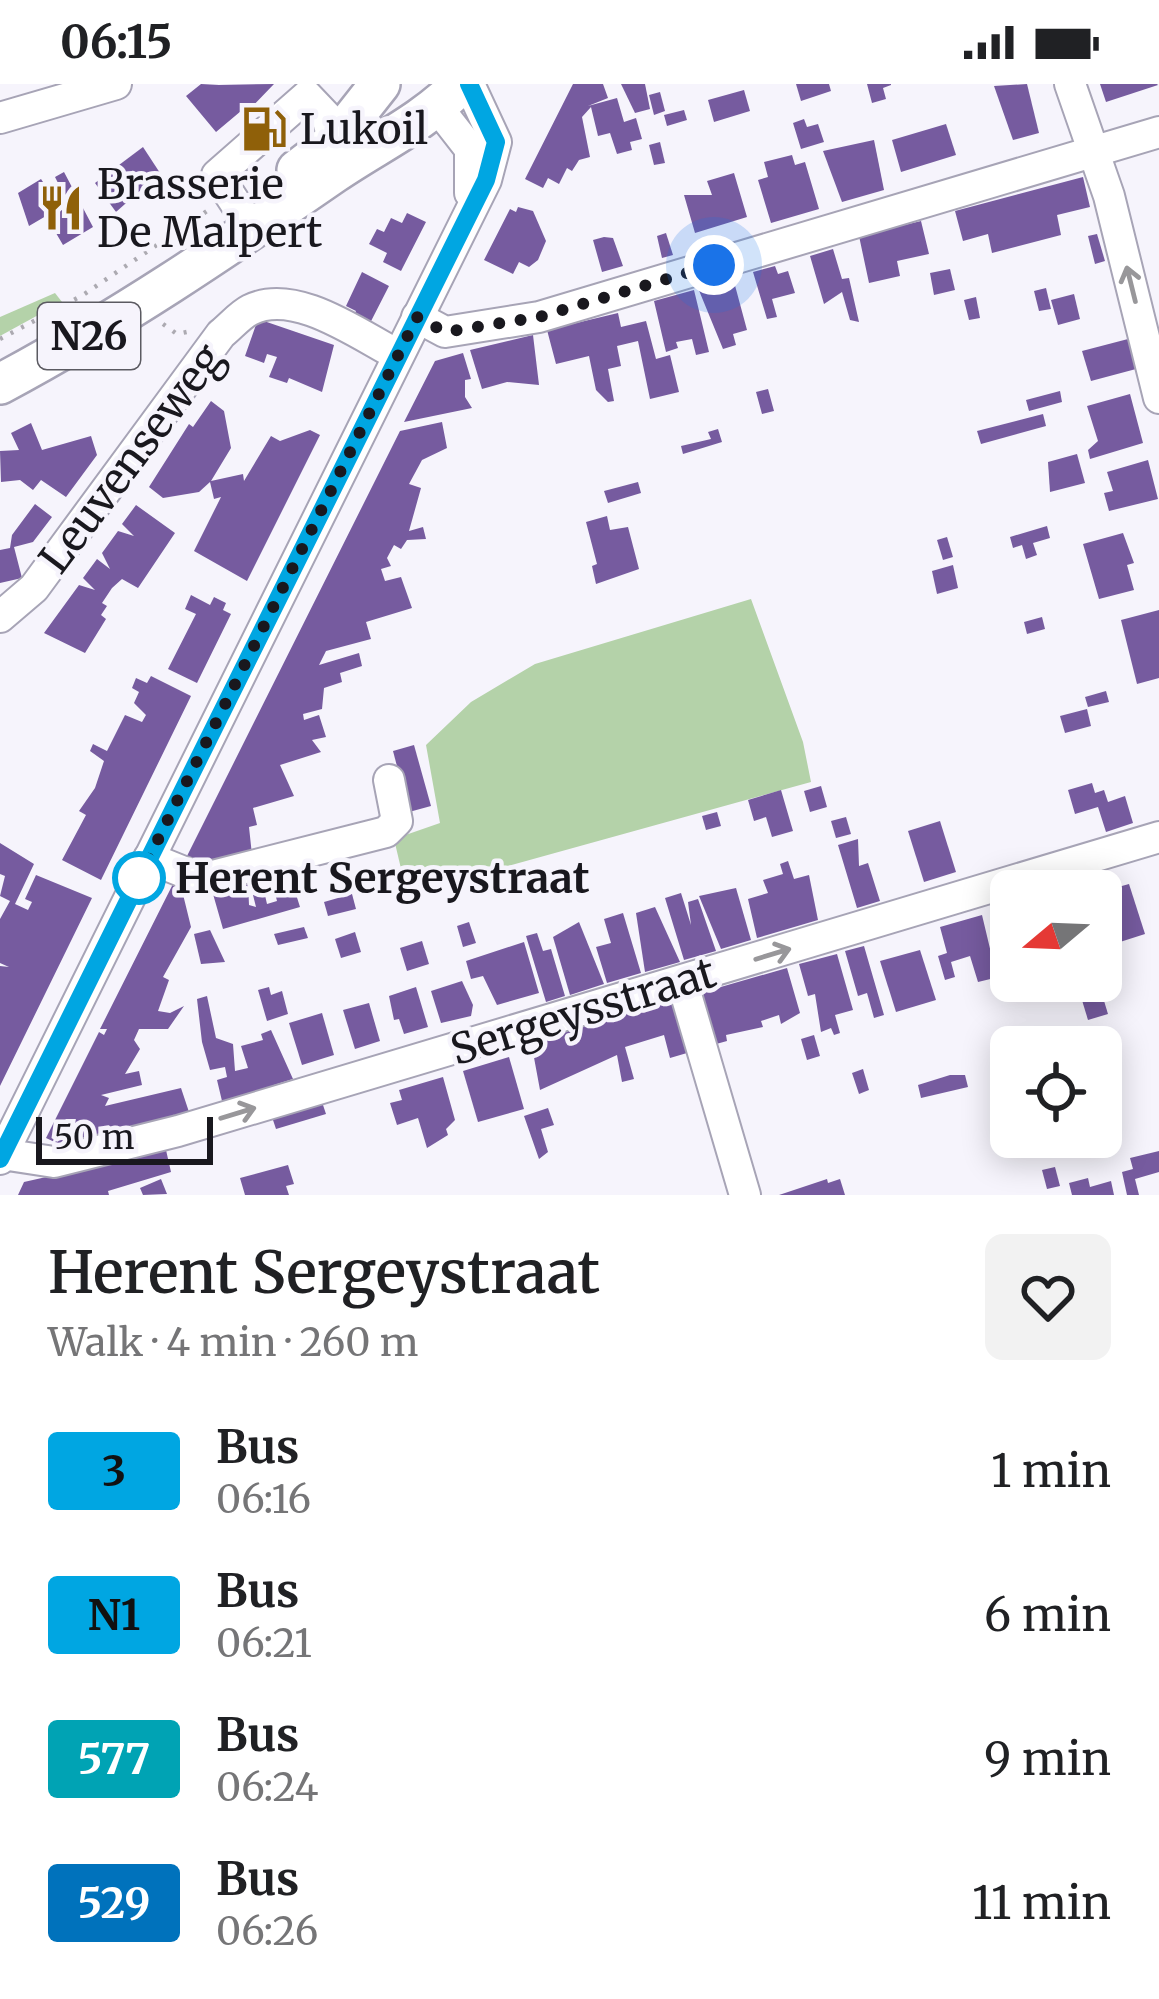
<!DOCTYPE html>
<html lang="en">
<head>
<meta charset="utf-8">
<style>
  :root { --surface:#fff; --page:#f2f2f2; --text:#202124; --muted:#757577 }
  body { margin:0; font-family:Merriweather,serif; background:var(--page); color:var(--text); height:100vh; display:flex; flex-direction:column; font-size:45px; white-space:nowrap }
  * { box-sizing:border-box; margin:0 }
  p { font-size:39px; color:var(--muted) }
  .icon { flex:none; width:66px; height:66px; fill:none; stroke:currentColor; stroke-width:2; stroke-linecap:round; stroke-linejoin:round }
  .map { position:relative; height:1111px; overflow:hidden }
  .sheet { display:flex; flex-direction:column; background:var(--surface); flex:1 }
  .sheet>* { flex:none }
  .badge { padding:0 24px; border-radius:9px; font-size:42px; line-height:78px }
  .needle { width:78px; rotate:251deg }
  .tools { position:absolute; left:990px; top:786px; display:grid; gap:24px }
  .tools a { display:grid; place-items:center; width:132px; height:132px; border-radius:18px; background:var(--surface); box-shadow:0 6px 30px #0003; font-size:60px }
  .scale { position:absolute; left:36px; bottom:30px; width:177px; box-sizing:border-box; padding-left:12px; border:6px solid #19181e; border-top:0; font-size:33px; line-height:42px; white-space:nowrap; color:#19181e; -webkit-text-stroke:9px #f6f4fc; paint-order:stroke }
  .you { position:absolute; width:60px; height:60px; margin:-30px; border:9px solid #fff; border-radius:50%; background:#1a73e8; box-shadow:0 0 0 18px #1a73e833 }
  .map>.badge { position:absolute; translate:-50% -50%; box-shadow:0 0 0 6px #fff }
  .round { display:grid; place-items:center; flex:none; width:126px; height:126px; border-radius:18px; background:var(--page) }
  .headline { display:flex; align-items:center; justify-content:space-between; height:204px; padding:0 48px }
  h1 { font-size:57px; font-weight:600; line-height:90px }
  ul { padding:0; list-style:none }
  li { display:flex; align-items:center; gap:36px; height:144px; padding:0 48px }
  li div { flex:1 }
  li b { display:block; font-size:45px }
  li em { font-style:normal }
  li .badge { min-width:132px; font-weight:700; text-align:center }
  .status { display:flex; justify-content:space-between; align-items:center; height:84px; padding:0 60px; background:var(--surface); direction:ltr }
  .status svg { height:33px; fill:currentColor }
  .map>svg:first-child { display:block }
  .green { fill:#b4d2a9 }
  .building { fill:#765b9f }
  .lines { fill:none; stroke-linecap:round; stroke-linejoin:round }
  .minor-casing { stroke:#a7a4b6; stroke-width:34 }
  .major-casing { stroke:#a7a4b6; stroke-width:44 }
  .path { stroke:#acaab1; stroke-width:4.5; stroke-dasharray:3 9; stroke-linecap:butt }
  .minor { stroke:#fff; stroke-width:30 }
  .major { stroke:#fff; stroke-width:39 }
  .oneway { stroke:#98979a }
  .line-casing { stroke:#fff; stroke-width:27 }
  .line { stroke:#00a6e2; stroke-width:18 }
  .walk { stroke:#19181e; stroke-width:12; stroke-dasharray:0 21.6 }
  .stop-dot { fill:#fff; stroke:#00a6e2; stroke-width:6 }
  .labels { text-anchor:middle; stroke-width:9; stroke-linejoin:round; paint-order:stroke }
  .shield { fill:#f6f4fc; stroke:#5b5a61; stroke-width:3 }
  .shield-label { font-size:39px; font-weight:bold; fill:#19181e }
  .poi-label { font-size:42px; fill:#19181e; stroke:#f6f4fc; text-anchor:start }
  .street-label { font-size:42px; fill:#19181e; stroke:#f6f4fc }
  .stop-label { font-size:42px; font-weight:bold; fill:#19181e; stroke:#f6f4fc; text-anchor:start }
</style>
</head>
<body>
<div class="status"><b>06:15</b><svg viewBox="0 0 49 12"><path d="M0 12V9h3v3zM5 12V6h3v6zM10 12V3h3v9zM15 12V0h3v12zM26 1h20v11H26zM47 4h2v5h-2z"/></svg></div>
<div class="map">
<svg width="1159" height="1111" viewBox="0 0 1159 1111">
  <rect width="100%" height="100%" fill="#f6f4fc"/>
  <!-- green -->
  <g class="green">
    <path d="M55 209 62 218 0 252V233Z"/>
    <path d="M751 515 803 658 811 698 407 810 394 755 440 739 426 661 471 618 535 580Z"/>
  </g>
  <!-- building -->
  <g class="building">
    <path d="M201 0 219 1 274 0 244 31 241 27 216 48 186 12Z"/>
    <path d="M573 0H603L608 14 588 22 617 14 624 38 636 34 642 55 630 58 632 66 617 70 610 49 598 52 591 23 582 33 590 73 579 76 572 87 567 84 559 100 548 94 543 104 525 95Z"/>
    <path d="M621 0H645L650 25 635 29Z"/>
    <path d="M796 0H829L831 7 801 17Z"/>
    <path d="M867 0H891V1L883 4 886 15 872 19Z"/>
    <path d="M1027 0 1039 49 1013 56 994 2Z"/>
    <path d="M1100 0H1157L1158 1 1106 18Z"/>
    <path d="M744 6 750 27 714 38 708 16Z"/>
    <path d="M660 8 665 27 654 31 649 11Z"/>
    <path d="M684 26 687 36 667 42 664 31Z"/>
    <path d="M804 35 807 43 818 40 824 58 801 65 793 39Z"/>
    <path d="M946 40 956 71 901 88 892 56Z"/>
    <path d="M874 56 884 106 842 118 823 67Z"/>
    <path d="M660 58 665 79 654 81 649 61Z"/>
    <path d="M143 63 160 89 116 128 95 99Z"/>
    <path d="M792 71 795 81 805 78 819 125 771 139 758 96 768 93 764 78Z"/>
    <path d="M64 88 93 143 63 161 46 132 29 142 18 109 41 95 49 107 59 101 55 93Z"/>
    <path d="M734 89 747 133 695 149 684 111H712L707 97Z"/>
    <path d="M1083 93 1090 123 1057 131 1061 151 992 169 988 150 963 157 955 127Z"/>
    <path d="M518 123 533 127 546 157 538 176 529 183 519 178 513 190 484 176 510 125 516 128Z"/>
    <path d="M407 129 426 138 401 187 383 178 387 169 369 160 377 145 384 148 391 134 402 139Z"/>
    <path d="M921 137 929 170 897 177 900 192 869 199 859 152Z"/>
    <path d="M666 149 673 171 662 174 657 152Z"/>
    <path d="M1097 150 1105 177 1095 180 1088 152Z"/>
    <path d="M604 153 613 154 623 182 602 188 593 156Z"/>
    <path d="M833 165 842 195 849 194 859 238 850 236 842 208 824 220 810 172Z"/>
    <path d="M775 182 778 190 788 187 795 209 772 215 777 233 767 235 753 188Z"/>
    <path d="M950 185 955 206 934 211 930 189Z"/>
    <path d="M362 188 389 202 367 245 351 237 356 227 346 222Z"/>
    <path d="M733 194 747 246 733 250 736 261 723 265 698 204Z"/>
    <path d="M1046 204 1051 225 1039 227 1034 207Z"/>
    <path d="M694 206 709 268 696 271 692 255 676 258 678 264 666 268 654 217Z"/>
    <path d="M1074 210 1080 235 1058 241 1051 216Z"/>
    <path d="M976 213 980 234 969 236 964 216Z"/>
    <path d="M618 229 621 243 646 237 656 275 670 271 679 308 650 315 638 257 617 262 621 282 608 285 614 317 608 318 596 306 589 272 556 280 547 246Z"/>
    <path d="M258 235 334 261 322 308 289 294 287 299 269 293 277 273 267 270 264 279 245 272Z"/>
    <path d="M533 251 539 301 507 298 482 305 470 266Z"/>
    <path d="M1128 255 1136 285 1091 297 1082 267Z"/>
    <path d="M463 269 471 295 465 296V313L472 324 404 338 435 277Z"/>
    <path d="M768 305 774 327 762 330 756 308Z"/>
    <path d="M1060 307 1062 318 1029 327 1026 316Z"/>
    <path d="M1130 310 1143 359 1090 375 1088 366 1098 357 1087 322Z"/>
    <path d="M211 317 224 327 231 364 211 397 243 390 244 397 271 352 280 357 310 346 320 351 247 497 194 467 221 413 214 415 210 398 199 408 163 414 149 403 189 340 193 343Z"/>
    <path d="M1043 330 1046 342 981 360 977 347Z"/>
    <path d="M442 338 447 364 422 376 409 400 421 404 409 447 423 443 426 455 407 456 401 465 394 461 387 474 391 482 381 485 385 497 401 493 412 524 366 538 371 555 326 567 319 581 359 569 362 582 340 589 342 598 324 604 322 625 303 630 304 636 319 631 326 653 312 656 321 668 280 681 294 712 253 724 257 741 249 743 252 771 217 788 187 772 400 347Z"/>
    <path d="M31 339 42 366 91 352 97 371 66 413 41 396 33 406 20 396 1 398 0 367 19 366 11 349Z"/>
    <path d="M718 345 722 358 683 370 681 362 711 355 708 348Z"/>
    <path d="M1077 370 1085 399 1050 408 1048 378Z"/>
    <path d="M1148 376 1158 415 1109 427 1104 409 1113 407 1107 388Z"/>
    <path d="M638 398 641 409 608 419 604 407Z"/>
    <path d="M35 420 52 433 33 458 14 463 22 494 0 499V466L10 464 12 451Z"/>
    <path d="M136 421 175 449 138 504 122 495 112 504 102 519 107 522 101 531 106 535 85 569 44 549 79 501 95 506 83 494 97 475 110 485 102 469 118 447 134 452 122 440Z"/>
    <path d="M607 432 610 446 628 443 639 485 596 500 592 482 597 480 586 438Z"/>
    <path d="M1047 442 1050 454 1033 459 1037 471 1026 475 1022 461 1013 464 1010 453Z"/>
    <path d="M1123 449 1134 479 1127 481 1134 506 1099 515 1083 460Z"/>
    <path d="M947 453 953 473 943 476 937 456Z"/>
    <path d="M953 481 958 504 937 510 932 487Z"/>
    <path d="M191 511 210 521 214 513 226 519 223 526 231 530 197 599 168 585 196 530 185 525Z"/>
    <path d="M1159 526V594L1137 600 1121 536Z"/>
    <path d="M1042 533 1045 545 1027 550 1024 538Z"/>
    <path d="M151 592 191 612 101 796 62 776 86 731 79 727 95 704 104 677 90 667 93 660 107 667 125 631 142 638 146 631 134 619 139 608 132 604 136 594 147 599Z"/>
    <path d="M1106 607 1109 618 1088 623 1085 613Z"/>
    <path d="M1087 625 1091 642 1065 649 1060 632Z"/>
    <path d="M414 661 431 722 409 728 393 667Z"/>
    <path d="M1092 699 1095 709 1104 706 1108 718 1125 712 1133 739 1106 748 1098 723 1075 730 1068 706Z"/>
    <path d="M821 702 827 723 810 728 804 707Z"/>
    <path d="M781 706 793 747 772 753 766 733 754 737 748 716Z"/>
    <path d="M717 728 721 742 706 746 702 732Z"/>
    <path d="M846 733 851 750 836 754 831 737Z"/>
    <path d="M940 737 956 788 924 798 908 747Z"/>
    <path d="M858 755 859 782 868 779 880 817 857 824 838 761Z"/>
    <path d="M0 759 34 780 15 820 28 826 32 818 25 815 36 791 92 814 0 1002V882L9 883 0 879V835L10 817 0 812 5 792 0 790Z"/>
    <path d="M788 777 794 795 809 791 818 836 757 854 748 815 768 809 763 796 783 790 780 780Z"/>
    <path d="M178 790 191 843 163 893 169 896 158 927 170 929 184 922 168 945H139L134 956 140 965 125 990 139 987 142 1001 101 1011 109 1014 105 1022 181 1004 190 1031 61 1061 46 1054 99 948 104 951 107 945H100Z"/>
    <path d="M254 797 248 799 249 821 256 823 253 811 264 807 267 820 277 817 275 809 294 804 300 823 223 845 211 803Z"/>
    <path d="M1129 800 1145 850 1120 858 1104 807Z"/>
    <path d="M736 804 751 856 721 865 699 812Z"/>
    <path d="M681 809 691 841 688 818 698 815 716 867 684 876 665 814Z"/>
    <path d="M352 810 356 825 328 832 324 818Z"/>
    <path d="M655 823 680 878 645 888 636 829Z"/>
    <path d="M623 829 641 889 607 899 596 863 611 859 604 835Z"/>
    <path d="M982 831 992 873 1011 863V890L978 898 970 872 951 878 955 893 945 896 938 872 947 869 940 843Z"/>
    <path d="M469 838 476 859 463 863 457 842Z"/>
    <path d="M579 838 604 900 570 911 553 853Z"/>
    <path d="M304 843 308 854 278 861 274 850Z"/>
    <path d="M210 846 225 878 201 880 194 850Z"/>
    <path d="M355 848 361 868 341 874 335 855Z"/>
    <path d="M537 849 543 867 551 865 565 912 546 918 526 852Z"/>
    <path d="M422 857 429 880 407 887 400 864Z"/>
    <path d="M524 858 539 909 497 921 483 892 471 895 466 877Z"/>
    <path d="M864 862 884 931 874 934 867 909 858 912 845 867Z"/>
    <path d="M920 866 936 916 896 928 880 877Z"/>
    <path d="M837 870 853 926 835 931 840 949 834 951 831 944 821 948 815 910 808 912 799 880Z"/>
    <path d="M787 884 800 929 781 940 779 931 761 937 763 943 726 951 727 957 709 962 693 911Z"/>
    <path d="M462 897 473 921 471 932 441 939 431 907Z"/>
    <path d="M1098 897 1108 930 1088 936 1078 903Z"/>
    <path d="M269 903 271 911 282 907 288 930 267 937 258 906Z"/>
    <path d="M416 903 428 943 404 950 399 935 394 936 389 912Z"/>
    <path d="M207 912 216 954 233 960 235 987 248 984 241 962 263 956 261 950 271 946 293 995 274 1001 275 1007 222 1017 217 996 227 993 225 983 210 986 202 958 197 915Z"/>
    <path d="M673 917 687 969 670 974 664 951 625 963 634 995 622 998 617 971 540 1006 530 952Z"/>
    <path d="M369 919 380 957 355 965 343 926Z"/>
    <path d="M322 929 334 971 302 981 289 939Z"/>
    <path d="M814 951 820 972 807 976 801 955Z"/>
    <path d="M509 973 524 1025 478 1038 463 987Z"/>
    <path d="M863 985 869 1006 859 1010 852 989Z"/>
    <path d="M950 991H965L968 1003 921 1014 918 1001Z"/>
    <path d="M443 993 455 1036 446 1045 448 1051 427 1064 418 1034 397 1041 390 1019 402 1016 399 1006Z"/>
    <path d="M321 1015 326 1030 276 1045 271 1030Z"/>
    <path d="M548 1024 554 1041 541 1045 548 1068 539 1075 524 1032Z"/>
    <path d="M166 1066 171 1088 108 1107 109 1111H18L24 1098Z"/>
    <path d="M1159 1067V1088L1135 1095 1139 1111H1127L1122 1088 1133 1085 1130 1074Z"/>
    <path d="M288 1081 294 1100 286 1102 289 1111H245L240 1094Z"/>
    <path d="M1055 1083 1060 1102 1047 1105 1042 1086Z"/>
    <path d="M1088 1094 1090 1103 1111 1097 1114 1111H1072L1069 1099Z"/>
    <path d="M161 1095 167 1110 143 1111 140 1104Z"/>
    <path d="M827 1095 828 1099 840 1095 845 1111H779Z"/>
  </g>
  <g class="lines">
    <!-- minor casing -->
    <g class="minor-casing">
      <g id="minor">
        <path d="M1070 0 1109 112 1159 314"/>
        <path d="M438 24 470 65V109"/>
        <path d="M0 34 116 0"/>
        <path d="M253 146 217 91 307 12 327 33 338 73"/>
        <path d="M417 233 445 248 539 233 1159 48"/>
        <path d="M0 533 34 504 221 250C230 243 240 231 250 226 295 203 359 251 398 271"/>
        <path d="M149 774 201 795 386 748 397 737 389 696"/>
        <path d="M682 897 745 1111"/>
        <path d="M2 1070 54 1078 178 1047 1159 753"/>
        <path d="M0 1075 486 96 496 58 469 0"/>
      </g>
    </g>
    <!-- major casing -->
    <g class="major-casing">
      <g id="major">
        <path d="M297 86 335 57 380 0"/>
        <path d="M0 300C118 237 224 165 334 89 378 59 423 39 461 0"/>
      </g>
    </g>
    <!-- path -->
    <g class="path">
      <path d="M163 240 177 250 191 247"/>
      <path d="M0 255 83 211 210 125"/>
    </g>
    <!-- minor -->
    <use href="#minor" class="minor"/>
    <!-- major -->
    <use href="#major" class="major"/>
  </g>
  <!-- one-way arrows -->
  <defs><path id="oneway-shaft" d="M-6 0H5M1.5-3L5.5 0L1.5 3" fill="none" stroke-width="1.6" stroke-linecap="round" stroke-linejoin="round" transform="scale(3)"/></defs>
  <g class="oneway">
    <use href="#oneway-shaft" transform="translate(1131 200) rotate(-104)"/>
    <use href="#oneway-shaft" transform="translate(773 870) rotate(-17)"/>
    <use href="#oneway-shaft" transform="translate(238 1029) rotate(-17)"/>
  </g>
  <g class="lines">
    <!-- line casing -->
    <g class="line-casing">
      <path id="line" d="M0 1075 486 96 496 58 469 0"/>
    </g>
    <!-- line -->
    <use href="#line" class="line"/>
    <!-- walk -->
    <path class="walk" d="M139 794 417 233 445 248 539 233 714 181"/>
  </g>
  <!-- icons -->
  <defs>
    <g id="fuel-bare" transform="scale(3.6)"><path d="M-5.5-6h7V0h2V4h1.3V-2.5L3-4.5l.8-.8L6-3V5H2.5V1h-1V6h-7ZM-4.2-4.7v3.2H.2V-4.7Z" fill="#8f6009" stroke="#f6f4fc" stroke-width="2.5" paint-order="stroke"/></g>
    <g id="restaurant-bare" transform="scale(3.6)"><path d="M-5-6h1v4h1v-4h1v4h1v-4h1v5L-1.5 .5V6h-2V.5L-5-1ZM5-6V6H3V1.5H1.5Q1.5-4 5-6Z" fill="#8f6009" stroke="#f6f4fc" stroke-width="2.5" paint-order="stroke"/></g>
  </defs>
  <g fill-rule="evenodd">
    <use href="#fuel-bare" x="264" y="45"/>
    <use href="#restaurant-bare" x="61" y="124"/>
  </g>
  <!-- markers -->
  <circle class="stop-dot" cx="139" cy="794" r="24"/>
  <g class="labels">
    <!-- shield labels -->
    <rect class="shield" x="38" y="219" width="102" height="66" rx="9"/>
    <g class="shield-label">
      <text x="89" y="266">N26</text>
    </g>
    <!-- poi labels -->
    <g class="poi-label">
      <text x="300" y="60">Lukoil</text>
      <text x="97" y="115">Brasserie<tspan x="97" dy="48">De Malpert</tspan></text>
    </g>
    <!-- street labels -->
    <g class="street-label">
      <text transform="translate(131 374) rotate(-53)" y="15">Leuvenseweg</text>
      <text transform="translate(583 927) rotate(-17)" y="15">Sergeysstraat</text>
    </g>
    <!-- stop labels -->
    <g class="stop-label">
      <text x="175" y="809">Herent Sergeystraat</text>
    </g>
  </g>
</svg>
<div class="tools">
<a><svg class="needle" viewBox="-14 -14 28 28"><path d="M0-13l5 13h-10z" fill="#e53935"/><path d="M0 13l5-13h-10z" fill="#757577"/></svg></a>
<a><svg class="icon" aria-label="locate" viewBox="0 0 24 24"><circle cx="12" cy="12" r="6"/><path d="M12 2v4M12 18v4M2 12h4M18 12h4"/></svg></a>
</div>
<div class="scale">50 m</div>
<div class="you" style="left:714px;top:181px"></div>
</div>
<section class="sheet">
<div class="headline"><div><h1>Herent Sergeystraat</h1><p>Walk · 4 min · 260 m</p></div><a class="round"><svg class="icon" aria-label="heart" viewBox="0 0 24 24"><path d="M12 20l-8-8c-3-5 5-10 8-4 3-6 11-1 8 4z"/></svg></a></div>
<ul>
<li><span class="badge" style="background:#00a6e2;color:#111">3</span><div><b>Bus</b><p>06:16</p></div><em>1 min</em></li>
<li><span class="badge" style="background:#00a6e2;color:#111">N1</span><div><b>Bus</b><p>06:21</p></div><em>6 min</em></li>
<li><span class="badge" style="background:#00a3b4;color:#fff">577</span><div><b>Bus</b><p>06:24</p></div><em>9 min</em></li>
<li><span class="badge" style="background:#0072bc;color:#fff">529</span><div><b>Bus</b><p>06:26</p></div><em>11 min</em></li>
</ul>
</section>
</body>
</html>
